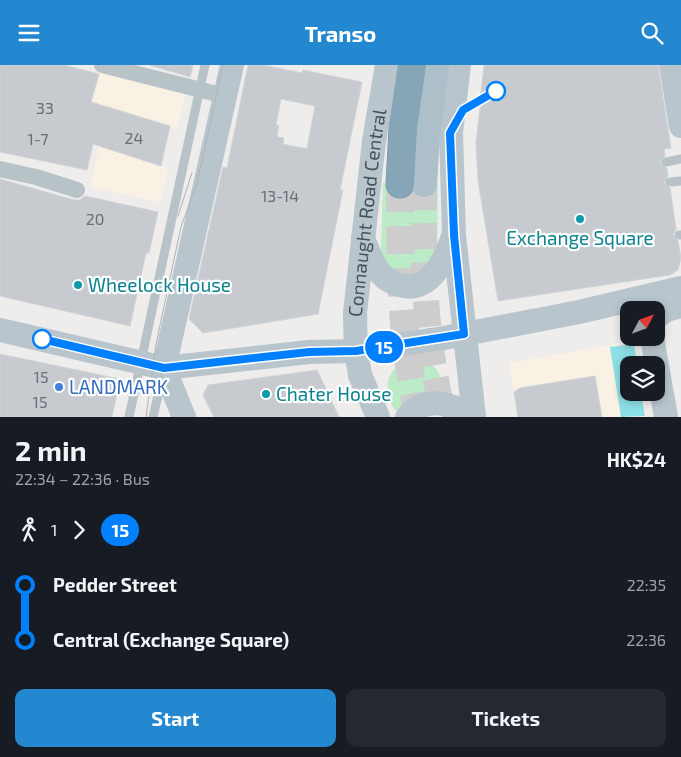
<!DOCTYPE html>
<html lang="en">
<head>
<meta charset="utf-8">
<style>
  :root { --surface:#171b24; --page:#242831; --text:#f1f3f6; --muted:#9ea1a6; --accent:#2488d0 }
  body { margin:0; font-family:"Exo 2",sans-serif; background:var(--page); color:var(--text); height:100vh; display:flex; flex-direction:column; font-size:19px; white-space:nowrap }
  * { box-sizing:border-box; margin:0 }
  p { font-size:16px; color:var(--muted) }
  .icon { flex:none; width:28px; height:28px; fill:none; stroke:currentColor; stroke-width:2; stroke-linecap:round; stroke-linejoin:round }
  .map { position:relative; height:352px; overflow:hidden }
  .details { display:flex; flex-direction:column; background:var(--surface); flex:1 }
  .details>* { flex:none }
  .badge { padding:0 10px; border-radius:16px; font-size:18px; line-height:32px }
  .needle { width:32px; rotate:49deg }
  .buttons { position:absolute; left:620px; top:236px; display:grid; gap:10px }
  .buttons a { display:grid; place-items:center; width:45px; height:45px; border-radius:10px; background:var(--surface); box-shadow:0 2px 8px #0003; font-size:25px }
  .map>.badge { position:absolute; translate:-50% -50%; box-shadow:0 0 0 2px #fff }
  .legs { display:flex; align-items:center; gap:8px; height:55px; padding:0 15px; font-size:16px }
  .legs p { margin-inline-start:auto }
  .head { display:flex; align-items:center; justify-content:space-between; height:85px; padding:0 15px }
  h1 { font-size:28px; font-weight:700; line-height:38px }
  .action { display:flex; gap:10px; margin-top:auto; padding:10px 15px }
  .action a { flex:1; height:58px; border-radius:10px; background:var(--accent); color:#fff; font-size:20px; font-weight:700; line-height:58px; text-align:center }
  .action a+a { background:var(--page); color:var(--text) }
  ul { padding:0 15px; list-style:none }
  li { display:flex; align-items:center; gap:18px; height:55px; font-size:19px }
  li i { display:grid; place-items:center; width:8px; height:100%; margin:0 6px; background:currentColor }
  li i::after { content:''; width:12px; height:12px; margin:-6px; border:4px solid; border-radius:50%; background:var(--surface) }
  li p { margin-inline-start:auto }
  li:first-child i { background:linear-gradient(#0000 50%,currentColor 0) }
  li:last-child i { background:linear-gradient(currentColor 50%,#0000 0) }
  header { display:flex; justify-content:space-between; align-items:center; height:65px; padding:0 15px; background:var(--accent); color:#fff; font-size:22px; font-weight:700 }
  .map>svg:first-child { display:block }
  .commercial { fill:#faf1e5 }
  .green { fill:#bcebc7 }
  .water { fill:#8cdfe5 }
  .building { fill:#c7cacf; stroke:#d0d3d7; fill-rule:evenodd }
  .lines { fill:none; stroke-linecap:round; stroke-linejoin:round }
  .primary-tunnel { stroke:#cdcdce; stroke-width:26; stroke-dasharray:26 13; stroke-linecap:butt }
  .highway-tunnel { stroke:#cdcdce; stroke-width:28; stroke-dasharray:28 14; stroke-linecap:butt }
  .highway-casing { stroke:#7291a4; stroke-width:29 }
  .lane { stroke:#b8c3c8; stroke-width:9 }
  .street { stroke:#b8c3c8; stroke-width:16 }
  .secondary { stroke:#b8c5cd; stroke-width:24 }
  .primary { stroke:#adc0ca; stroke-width:26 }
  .highway { stroke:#86a6b8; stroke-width:28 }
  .tram { stroke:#afb2b6; stroke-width:1 }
  .line-1-casing { stroke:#fff; stroke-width:11 }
  .line-1 { stroke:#0080ff; stroke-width:8 }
  .stop-1-dot { fill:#fff; stroke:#0080ff; stroke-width:2.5 }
  .culture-dot { fill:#0f9aa8; stroke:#fff; stroke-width:2 }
  .shop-dot { fill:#3f7fe0; stroke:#fff; stroke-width:2 }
  .labels { text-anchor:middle; stroke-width:4.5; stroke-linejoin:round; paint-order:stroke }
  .number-label { font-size:16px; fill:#667076 }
  .street-label { font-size:19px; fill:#465258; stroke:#fff }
  .culture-label { font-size:19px; fill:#0d838f; stroke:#fff; text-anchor:start }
  .shop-label { font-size:19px; fill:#366cbe; stroke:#fff; text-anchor:start }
</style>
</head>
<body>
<header><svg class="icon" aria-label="menu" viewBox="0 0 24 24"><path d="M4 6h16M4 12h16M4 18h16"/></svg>Transo<svg class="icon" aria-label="search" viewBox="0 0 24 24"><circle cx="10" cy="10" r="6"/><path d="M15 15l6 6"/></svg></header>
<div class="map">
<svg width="681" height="352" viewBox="0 0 681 352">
  <rect width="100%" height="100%" fill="#efecec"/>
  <!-- commercial -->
  <g class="commercial">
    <path d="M100 7 186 27 177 64 92 37Z"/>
    <path d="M99 81 168 103 160 137 90 122Z"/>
    <path d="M633 276 638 300H629V328H642L647 352H518L509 298Z"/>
  </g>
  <!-- green -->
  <g class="green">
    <path d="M383 118 438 120 437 188 415 212 393 207 381 188Z"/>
    <path d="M414 293C429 294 450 309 434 324 425 333 410 339 400 346L395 345C380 324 388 298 414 293Z"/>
  </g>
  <!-- water -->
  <path class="water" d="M634 279 637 300H629V328H641L645 351 621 352 610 282Z"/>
  <!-- building -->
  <g class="building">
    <path d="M0 0H64L99 9 91 37 170 61 161 101 93 79 87 105 0 87Z"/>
    <path d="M149 0H193L190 12Z"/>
    <path d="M248 0H263L302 8 303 5 362 17 340 125H343L318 249 203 268 189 254 223 102 227 103ZM281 34 315 41 307 84 283 79 284 73 277 72 279 60H276Z"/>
    <path d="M484 0H658L671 83 664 84 665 91 660 98 667 103 668 111 664 118 670 123 676 164 673 170 678 176 681 193 678 205 670 210 498 236 478 116 476 78 480 43 486 35 481 29Z"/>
    <path d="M0 114 74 135H80L85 131 158 147 149 188H146L130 261 0 231Z"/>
    <path d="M0 289 120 314 112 352H0Z"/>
    <path d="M317 305 339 352H214L203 330 208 320Z"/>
    <path d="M595 311 602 352H518L514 327 520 323Z"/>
  </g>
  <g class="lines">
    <!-- primary-tunnel -->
    <path class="primary-tunnel" d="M424 119C423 203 424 270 444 352"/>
    <!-- highway-tunnel -->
    <path class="highway-tunnel" d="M400 119C400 199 400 273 419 352"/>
    <!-- highway casing -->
    <g class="highway-casing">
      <path id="highway" d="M400 119 403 63 412 0"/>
    </g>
    <!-- lane -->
    <g class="lane">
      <path d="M459 51 463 45 480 35"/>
      <path d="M666 97 681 94"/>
      <path d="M670 117 681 116"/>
      <path d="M679 170H681"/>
      <path d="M129 352 205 0"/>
      <path d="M153 352 162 313"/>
    </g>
    <!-- street -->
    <g class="street">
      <path d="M102 0 225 31"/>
      <path d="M0 104 36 112 77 125"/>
    </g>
    <!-- secondary -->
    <g class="secondary">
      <path d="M459 0 451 67 454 170 474 352"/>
      <path d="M671 0 681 61"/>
      <path d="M363 173C368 185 372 198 380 208 385 214 392 218 399 220 430 229 445 195 453 171"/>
      <path d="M656 253 666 245 681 241"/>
      <path d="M0 265 164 303 309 287 356 286 444 273 579 247 681 223"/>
      <path d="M652 272 666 352"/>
      <path d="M164 303 232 0"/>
      <path d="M164 303 184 352"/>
      <path id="s1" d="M378 352 360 310 356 286 355 248 374 76 387 0"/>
      <path d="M407 352C427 329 449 340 473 349"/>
    </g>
    <!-- primary -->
    <path class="primary" d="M424 119 427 71 436 0"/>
    <!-- highway -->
    <use href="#highway" class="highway"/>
    <!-- tram -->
    <g class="tram">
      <path d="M178 151 192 108"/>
      <path d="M146 352 156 279 181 162 197 118 223 0"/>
    </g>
  </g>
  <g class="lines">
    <!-- line-1 casing -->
    <g class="line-1-casing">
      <path id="line-1" d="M42 274 164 303 309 287 356 286 464 269 454 170 450 68 463 45 496 26"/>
    </g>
    <!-- line-1 -->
    <use href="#line-1" class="line-1"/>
  </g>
  <!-- markers -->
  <g class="stop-1-dot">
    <circle cx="496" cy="26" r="9"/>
    <circle cx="42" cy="274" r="9"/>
  </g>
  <g class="culture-dot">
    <circle cx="580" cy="154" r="5"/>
    <circle cx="78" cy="220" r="5"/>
    <circle cx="266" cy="329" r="5"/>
  </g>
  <circle class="shop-dot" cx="59" cy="322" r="5"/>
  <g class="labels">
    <!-- number labels -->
    <g class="number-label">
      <text x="45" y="49">33</text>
      <text x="134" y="79">24</text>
      <text x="38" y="80">1-7</text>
      <text x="280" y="137">13-14</text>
      <text x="95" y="160">20</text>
      <text x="41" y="318">15</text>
      <text x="40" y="343">15</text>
    </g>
    <!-- street labels -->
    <g class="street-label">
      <text dy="7" stroke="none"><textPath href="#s1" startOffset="209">Connaught Road Central</textPath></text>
    </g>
    <!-- culture labels -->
    <g class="culture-label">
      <text x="580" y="180" text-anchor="middle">Exchange Square</text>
      <text x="88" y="227">Wheelock House</text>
      <text x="276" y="336">Chater House</text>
    </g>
    <!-- shop labels -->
    <g class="shop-label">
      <text x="69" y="329">LANDMARK</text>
    </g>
  </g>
</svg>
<div class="buttons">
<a><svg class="needle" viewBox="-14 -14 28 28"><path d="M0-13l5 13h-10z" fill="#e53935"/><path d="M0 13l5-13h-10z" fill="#9ea1a6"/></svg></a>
<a><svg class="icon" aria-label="layers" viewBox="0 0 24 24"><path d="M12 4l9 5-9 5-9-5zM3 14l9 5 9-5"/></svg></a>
</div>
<b class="badge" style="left:384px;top:282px;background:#0080ff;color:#fff">15</b>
</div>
<section class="details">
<div class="head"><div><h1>2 min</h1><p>22:34 – 22:36 · Bus</p></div><b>HK$24</b></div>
<div class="legs"><svg class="icon" aria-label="walk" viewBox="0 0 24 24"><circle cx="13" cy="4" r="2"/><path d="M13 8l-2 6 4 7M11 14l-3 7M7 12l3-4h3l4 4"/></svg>1<svg class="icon" aria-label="forward" viewBox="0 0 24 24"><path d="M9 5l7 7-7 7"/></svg><b class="badge" style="background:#0080ff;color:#fff">15</b></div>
<ul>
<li><i style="color:#0080ff"></i><b>Pedder Street</b><p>22:35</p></li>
<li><i style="color:#0080ff"></i><b>Central (Exchange Square)</b><p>22:36</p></li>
</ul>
<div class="action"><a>Start</a><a>Tickets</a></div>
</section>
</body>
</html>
